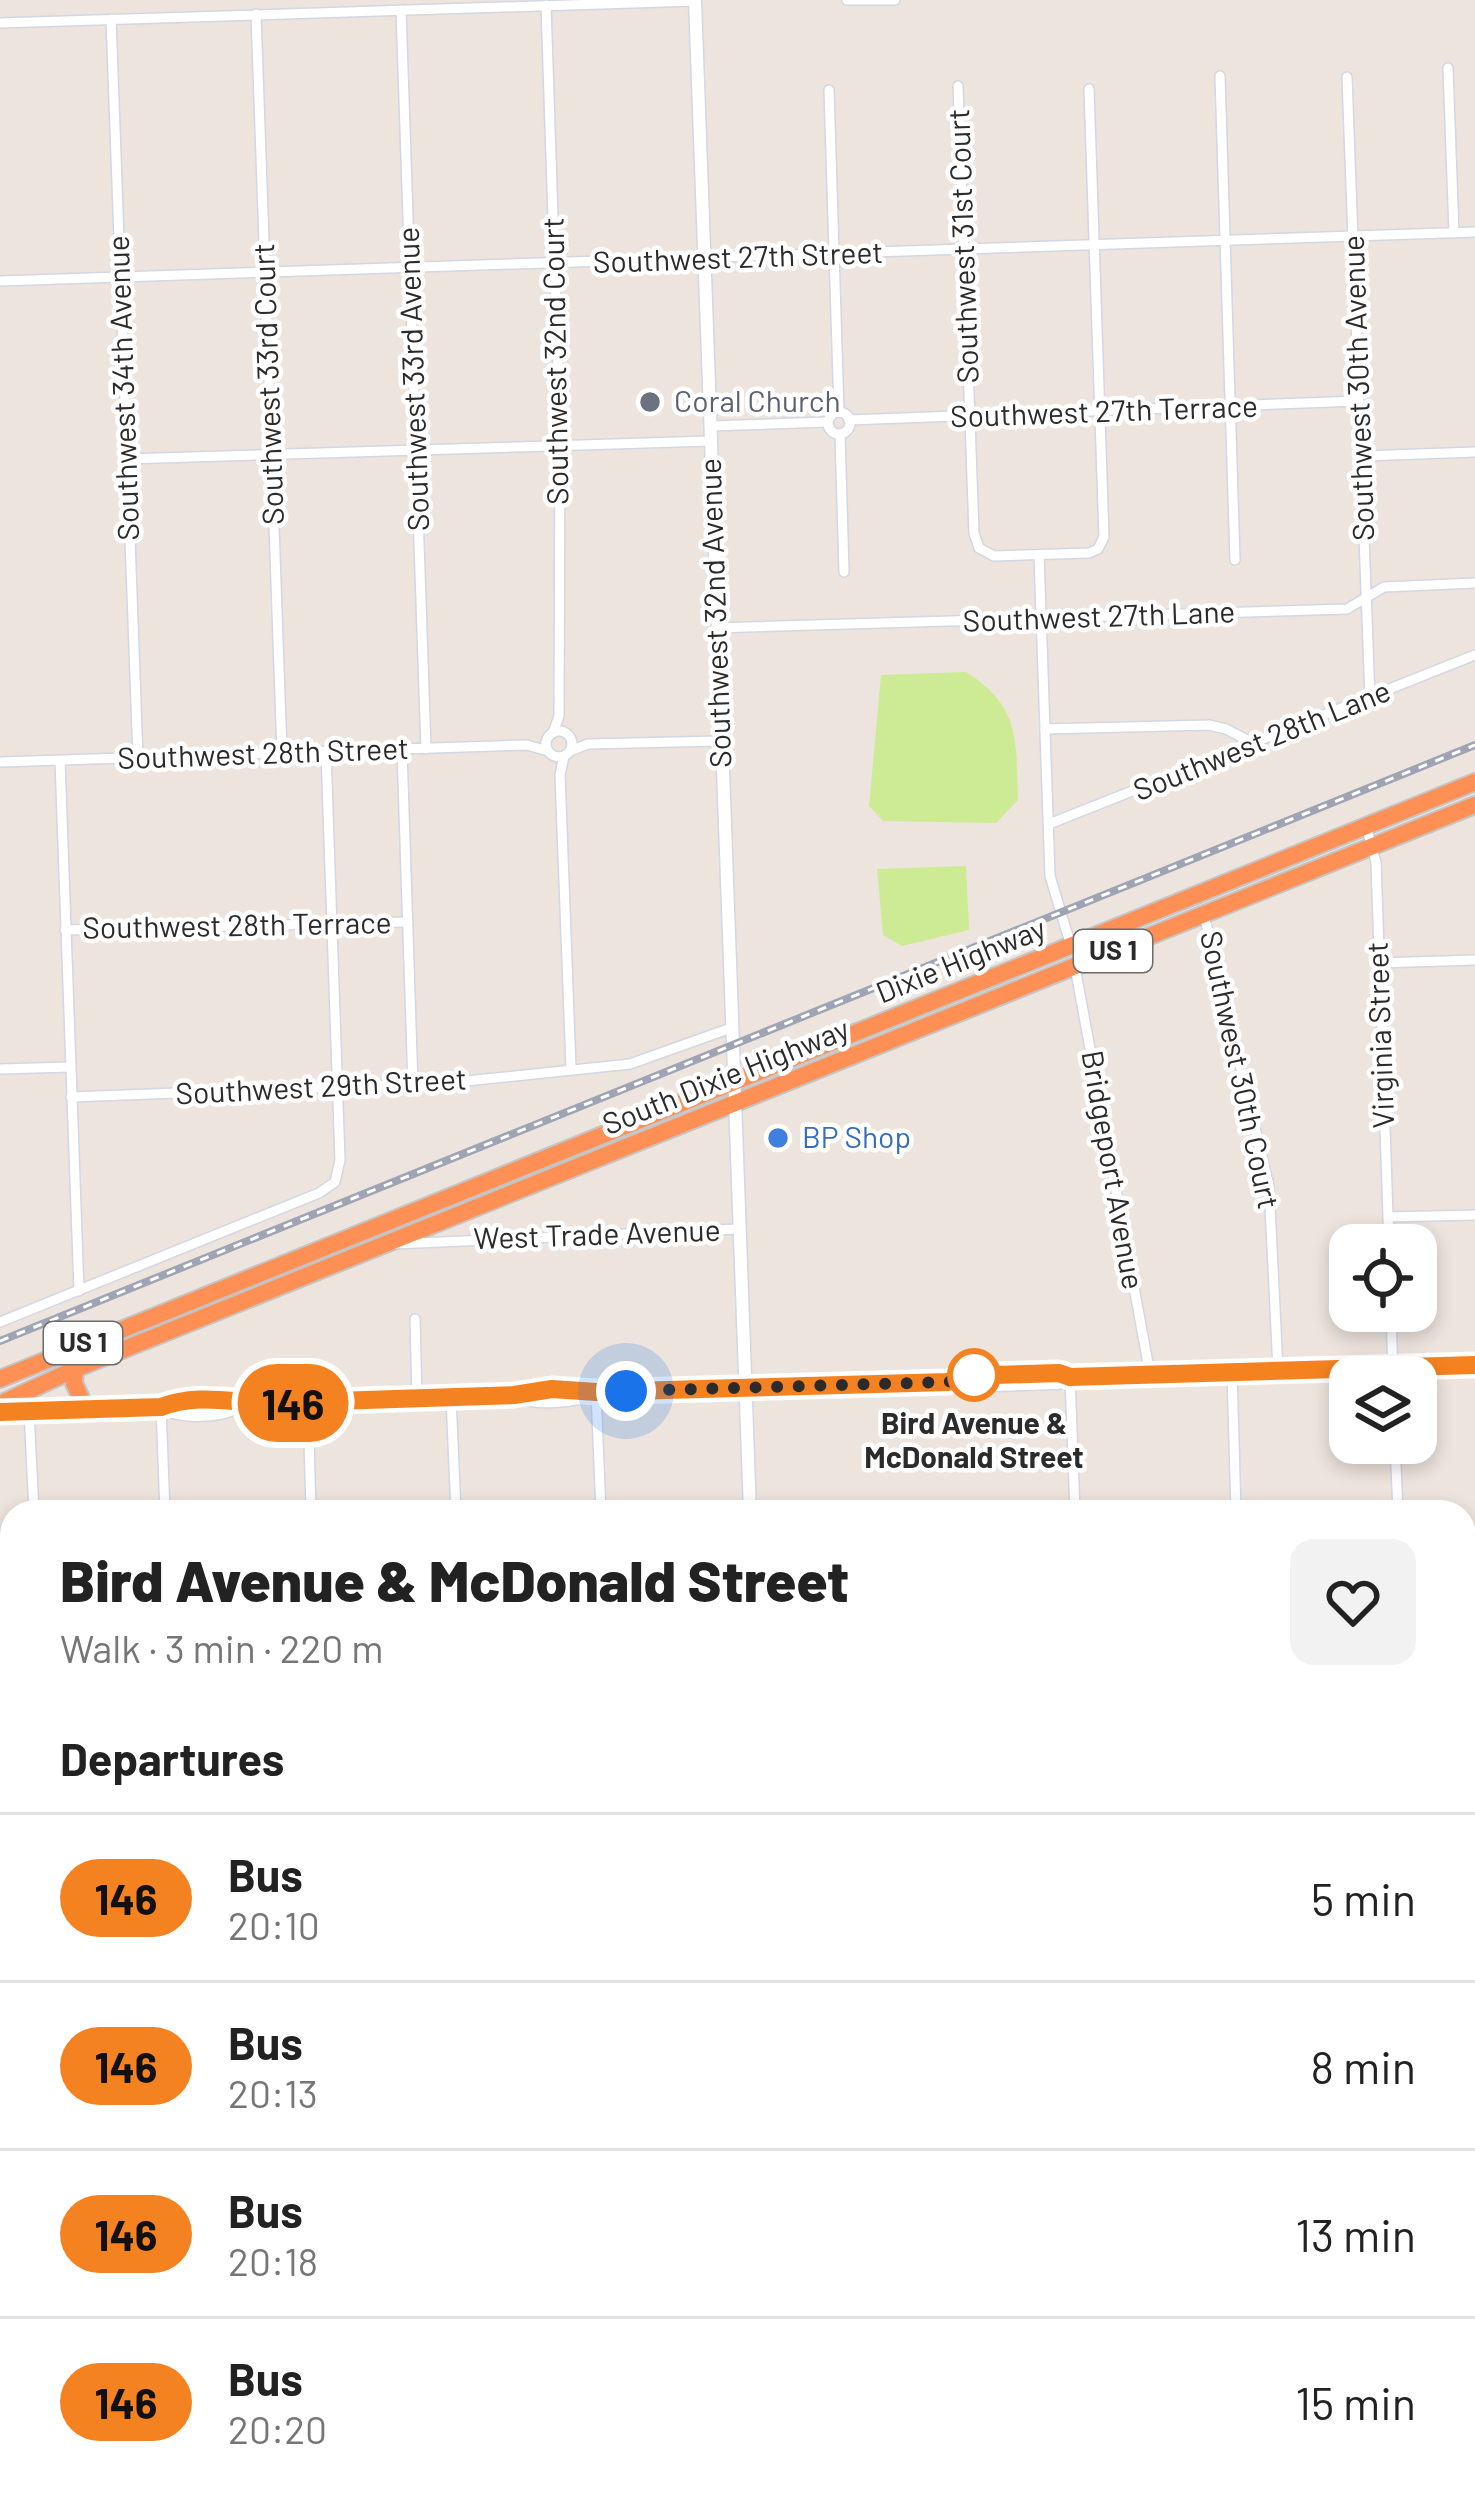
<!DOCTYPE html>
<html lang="en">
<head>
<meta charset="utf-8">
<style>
  :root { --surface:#fff; --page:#f2f2f2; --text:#222; --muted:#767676; --line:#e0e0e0 }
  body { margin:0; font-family:Barlow,sans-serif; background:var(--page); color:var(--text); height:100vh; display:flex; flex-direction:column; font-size:45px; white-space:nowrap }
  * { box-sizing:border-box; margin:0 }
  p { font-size:39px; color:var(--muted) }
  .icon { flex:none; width:66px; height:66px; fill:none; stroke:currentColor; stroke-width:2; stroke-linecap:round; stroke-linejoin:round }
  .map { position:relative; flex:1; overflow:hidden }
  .panel { position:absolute; left:0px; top:1500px; width:1476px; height:1011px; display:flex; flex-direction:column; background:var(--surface); border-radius:36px 36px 0 0; box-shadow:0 6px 18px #0003 }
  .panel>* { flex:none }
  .badge { padding:0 24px; border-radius:39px; font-size:42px; line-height:78px }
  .buttons { position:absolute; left:1329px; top:1224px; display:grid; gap:24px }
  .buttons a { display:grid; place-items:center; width:108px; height:108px; border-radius:24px; background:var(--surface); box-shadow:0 6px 18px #0003; font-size:60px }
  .you { position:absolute; width:60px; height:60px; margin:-30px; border:9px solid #fff; border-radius:50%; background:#1a73e8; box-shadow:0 0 0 18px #1a73e833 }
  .map>.badge { position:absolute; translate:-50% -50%; box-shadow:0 0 0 6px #fff }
  h2 { padding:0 60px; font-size:45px; line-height:108px }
  .round { display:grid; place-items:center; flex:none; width:126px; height:126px; border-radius:24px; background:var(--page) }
  .head { display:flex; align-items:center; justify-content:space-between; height:204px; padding:0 60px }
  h1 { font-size:57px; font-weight:800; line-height:90px }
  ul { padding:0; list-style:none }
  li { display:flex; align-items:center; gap:36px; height:168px; padding:0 60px; border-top:3px solid var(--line) }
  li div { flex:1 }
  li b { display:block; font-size:45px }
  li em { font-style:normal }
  li .badge { min-width:132px; font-weight:700; text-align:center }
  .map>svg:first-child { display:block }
  .green { fill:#b8e498 }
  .pitch { fill:#cdeb94 }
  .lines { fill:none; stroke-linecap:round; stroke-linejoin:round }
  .street-casing { stroke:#d2d7e3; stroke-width:12 }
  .secondary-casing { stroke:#d2d7e3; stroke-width:15 }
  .highway-casing { stroke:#c4c4c4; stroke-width:20 }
  .street { stroke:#fff; stroke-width:9 }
  .secondary { stroke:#fff; stroke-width:12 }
  .highway { stroke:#ff9055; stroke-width:16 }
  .rail-casing { stroke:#9fa4b5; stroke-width:8 }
  .rail { stroke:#fff; stroke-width:3; stroke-dasharray:9; stroke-linecap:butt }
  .line-casing { stroke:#fff; stroke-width:27 }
  .line { stroke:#f58220; stroke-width:18 }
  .walk { stroke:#2b2b2b; stroke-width:12; stroke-dasharray:0 21.6 }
  .worship-dot { fill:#6b7280; stroke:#fff; stroke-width:4.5 }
  .shop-dot { fill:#3f7fe0; stroke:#fff; stroke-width:4.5 }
  .stop-dot { fill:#fff; stroke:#f58220; stroke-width:6 }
  .labels { text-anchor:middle; stroke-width:9; stroke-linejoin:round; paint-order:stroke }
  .shield { fill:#fff; stroke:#6b6b6b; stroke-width:3 }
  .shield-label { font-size:27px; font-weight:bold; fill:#2b2b2b }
  .street-label { font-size:30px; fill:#2b2b2b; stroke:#fff }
  .worship-label { font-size:30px; fill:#5b616d; stroke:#fff; text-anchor:start }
  .shop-label { font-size:30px; fill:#366cbe; stroke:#fff; text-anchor:start }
  .stop-label { font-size:30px; font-weight:bold; fill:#2b2b2b; stroke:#fff }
</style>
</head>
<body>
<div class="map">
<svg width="1475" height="2510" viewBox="0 0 1475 2510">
  <rect width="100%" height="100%" fill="#ede4dd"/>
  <!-- green -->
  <path class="green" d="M12 2073V2333H0V2074Z"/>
  <!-- pitch -->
  <g class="pitch">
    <path d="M966 672C1021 706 1016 742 1018 800L996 823 883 821 869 806 881 675Z"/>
    <path d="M966 866 969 930 902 946 883 935 877 869Z"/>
  </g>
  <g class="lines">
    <!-- street casing -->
    <g class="street-casing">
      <g id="street">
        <path d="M847 0H895"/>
        <path d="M546 5 560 430 559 716 553 733"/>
        <path d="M401 10 426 749"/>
        <path d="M256 14 282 753"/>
        <path d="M111 19 138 758"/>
        <path d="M0 23 695 1"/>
        <path d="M1448 68 1454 233"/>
        <path d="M1220 76 1235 560"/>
        <path d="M1347 77 1370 699"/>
        <path d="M958 86 974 533 979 548 994 556 1089 553 1098 549 1104 537 1089 89"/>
        <path d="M829 90 839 412"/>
        <path d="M0 281 1475 232"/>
        <circle cx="839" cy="423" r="11"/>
        <path d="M849 420 1359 401"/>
        <path d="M710 426 827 422"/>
        <path d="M840 434 844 572"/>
        <path d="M1362 456 1475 452"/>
        <path d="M126 459 710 441"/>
        <path d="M1039 555 1050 876 1071 946"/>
        <path d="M716 628 1347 609 1384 587 1475 583"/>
        <path d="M1045 729 1209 725 1226 729 1255 744"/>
        <circle cx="559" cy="744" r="13"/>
        <path d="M402 750 413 1086"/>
        <path d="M570 751 588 744 719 741"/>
        <path d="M564 756 560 775 571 1068"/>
        <path d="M60 761 79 1291"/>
        <path d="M0 762 527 745 548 751"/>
        <path d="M1049 824 1475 655"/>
        <path d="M1366 826 1376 862 1389 1245"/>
        <path d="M1204 915 1269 1186 1278 1370"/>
        <path d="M65 930 408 922"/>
        <path d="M1379 963 1475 960"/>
        <path d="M1075 967 1150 1374"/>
        <path d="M0 1069 70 1067"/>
        <path d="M71 1097 447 1083 630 1064 731 1028"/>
        <path d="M1388 1217 1475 1215"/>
        <path d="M395 1244 737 1229"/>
        <path d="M1391 1311 1393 1377"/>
        <path d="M415 1319 417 1399"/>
        <path d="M0 1322 319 1193 335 1182 340 1160 326 752"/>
        <path d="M1232 1371 1236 1512"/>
        <path d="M1070 1377 1075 1512"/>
        <path d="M596 1392 601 1512"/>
        <path d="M451 1397 456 1512"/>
        <path d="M308 1402 311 1512"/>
        <path d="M161 1407 165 1512"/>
        <path d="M29 1411 34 1512"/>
        <path d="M1395 1443 1398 1512"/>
        <path d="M1464 1531H1475"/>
        <path d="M1464 1684H1475"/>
        <path d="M0 1730H12"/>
        <path d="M1464 1800H1475"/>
        <path d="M1464 2007H1475"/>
        <path d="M0 2060 12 2059"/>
        <path d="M1464 2325H1475"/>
        <path d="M0 2347 12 2346"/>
        <path d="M0 2467H12"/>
        <path d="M1464 2486H1475"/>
        <path d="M86 2499 87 2510"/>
        <path d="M352 2499V2510"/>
        <path d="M593 2499V2510"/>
        <path d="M1432 2499 1433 2510"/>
        <path d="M896 2510 1112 2501"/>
      </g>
    </g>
    <!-- secondary casing -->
    <g class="secondary-casing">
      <g id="secondary">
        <path d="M695 0 750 1512"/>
        <path d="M950 1381 965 1376 1059 1373 1070 1377 1475 1365"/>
        <path d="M514 1395C535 1405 573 1402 595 1393"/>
        <path d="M161 1407C180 1418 223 1418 241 1404"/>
        <path d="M0 1412 161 1407C182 1399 221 1391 241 1404L514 1395C536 1385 573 1386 596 1392L948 1382 966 1386 1058 1383 1070 1377"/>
        <path d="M792 2499V2510"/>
      </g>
    </g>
    <!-- highway casing -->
    <g class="highway-casing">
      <g id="highway">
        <path d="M75 1369 74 1383 86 1409"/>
        <path d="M0 1379 1475 782"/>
        <path d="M0 1404 75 1369 1475 805"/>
      </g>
    </g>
    <!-- street -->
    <use href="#street" class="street"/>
    <!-- secondary -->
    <use href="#secondary" class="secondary"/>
    <!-- highway -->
    <use href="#highway" class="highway"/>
    <!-- rail casing -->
    <g class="rail-casing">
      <path id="rail" d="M0 1341 1475 745"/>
    </g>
    <!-- rail -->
    <use href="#rail" class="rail"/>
  </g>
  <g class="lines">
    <!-- line casing -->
    <g class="line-casing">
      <path id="line" d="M0 1412 161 1407C200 1392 236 1404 274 1403L514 1395 552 1389 596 1392 948 1382 965 1376 1059 1373 1070 1377 1475 1365"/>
    </g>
    <!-- line -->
    <use href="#line" class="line"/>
    <!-- walk -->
    <path class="walk" d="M626 1391 948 1382 974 1375"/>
  </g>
  <!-- markers -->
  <circle class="worship-dot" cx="650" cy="402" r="12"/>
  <circle class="shop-dot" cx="778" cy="1138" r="12"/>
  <circle class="stop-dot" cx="974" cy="1375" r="24"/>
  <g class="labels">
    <!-- shield labels -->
    <g class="shield">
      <rect x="1074" y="930" width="78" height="42" rx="9"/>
      <rect x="44" y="1322" width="78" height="42" rx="9"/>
    </g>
    <g class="shield-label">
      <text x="1113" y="960">US 1</text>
      <text x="83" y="1352">US 1</text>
    </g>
    <!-- street labels -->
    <g class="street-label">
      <text transform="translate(964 246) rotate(-92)" y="10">Southwest 31st Court</text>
      <text transform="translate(738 258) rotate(-2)" y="10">Southwest 27th Street</text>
      <text transform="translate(556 361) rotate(-91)" y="10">Southwest 32nd Court</text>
      <text transform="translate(414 379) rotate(-92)" y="10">Southwest 33rd Avenue</text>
      <text transform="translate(269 384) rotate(-92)" y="10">Southwest 33rd Court</text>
      <text transform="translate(124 388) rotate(-92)" y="10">Southwest 34th Avenue</text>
      <text transform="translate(1359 388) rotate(-92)" y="10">Southwest 30th Avenue</text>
      <text transform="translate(1104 412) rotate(-2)" y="10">Southwest 27th Terrace</text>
      <text transform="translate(716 613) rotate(-92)" y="10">Southwest 32nd Avenue</text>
      <text transform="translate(1099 617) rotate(-2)" y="10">Southwest 27th Lane</text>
      <text transform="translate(1262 741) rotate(-22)" y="10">Southwest 28th Lane</text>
      <text transform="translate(263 754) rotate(-2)" y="10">Southwest 28th Street</text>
      <text transform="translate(237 926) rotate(-1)" y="10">Southwest 28th Terrace</text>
      <text transform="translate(961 961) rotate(-22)" y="10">Dixie Highway</text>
      <text transform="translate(1381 1035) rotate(-92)" y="10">Virginia Street</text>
      <text transform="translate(1239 1070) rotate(78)" y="10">Southwest 30th Court</text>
      <text transform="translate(726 1077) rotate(-22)" y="10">South Dixie Highway</text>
      <text transform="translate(321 1087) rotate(-3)" y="10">Southwest 29th Street</text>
      <text transform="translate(1112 1170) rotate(80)" y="10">Bridgeport Avenue</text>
      <text transform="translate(597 1235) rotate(-2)" y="10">West Trade Avenue</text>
    </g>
    <!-- worship labels -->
    <g class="worship-label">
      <text x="674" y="412">Coral Church</text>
    </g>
    <!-- shop labels -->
    <g class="shop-label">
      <text x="802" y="1148">BP Shop</text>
    </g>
    <!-- stop labels -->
    <g class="stop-label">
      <text x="974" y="1434">Bird Avenue &amp;<tspan x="974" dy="34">McDonald Street</tspan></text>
    </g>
  </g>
</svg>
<div class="buttons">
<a><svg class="icon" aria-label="locate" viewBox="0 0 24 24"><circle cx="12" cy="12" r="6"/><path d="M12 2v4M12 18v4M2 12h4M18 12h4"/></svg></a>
<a><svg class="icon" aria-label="layers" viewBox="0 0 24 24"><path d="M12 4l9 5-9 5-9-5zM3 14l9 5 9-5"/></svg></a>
</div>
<div class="you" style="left:626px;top:1391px"></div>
<b class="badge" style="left:293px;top:1403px;background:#f58220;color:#111">146</b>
<section class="panel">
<div class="head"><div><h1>Bird Avenue &amp; McDonald Street</h1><p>Walk · 3 min · 220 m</p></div><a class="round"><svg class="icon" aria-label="heart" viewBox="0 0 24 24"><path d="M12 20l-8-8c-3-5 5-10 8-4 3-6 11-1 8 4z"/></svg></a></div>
<h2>Departures</h2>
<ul>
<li><span class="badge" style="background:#f58220;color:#111">146</span><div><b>Bus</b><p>20:10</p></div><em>5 min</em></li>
<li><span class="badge" style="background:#f58220;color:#111">146</span><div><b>Bus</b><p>20:13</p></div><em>8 min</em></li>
<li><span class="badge" style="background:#f58220;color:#111">146</span><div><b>Bus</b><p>20:18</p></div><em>13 min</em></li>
<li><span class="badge" style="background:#f58220;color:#111">146</span><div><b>Bus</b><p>20:20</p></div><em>15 min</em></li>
</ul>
</section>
</div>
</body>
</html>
